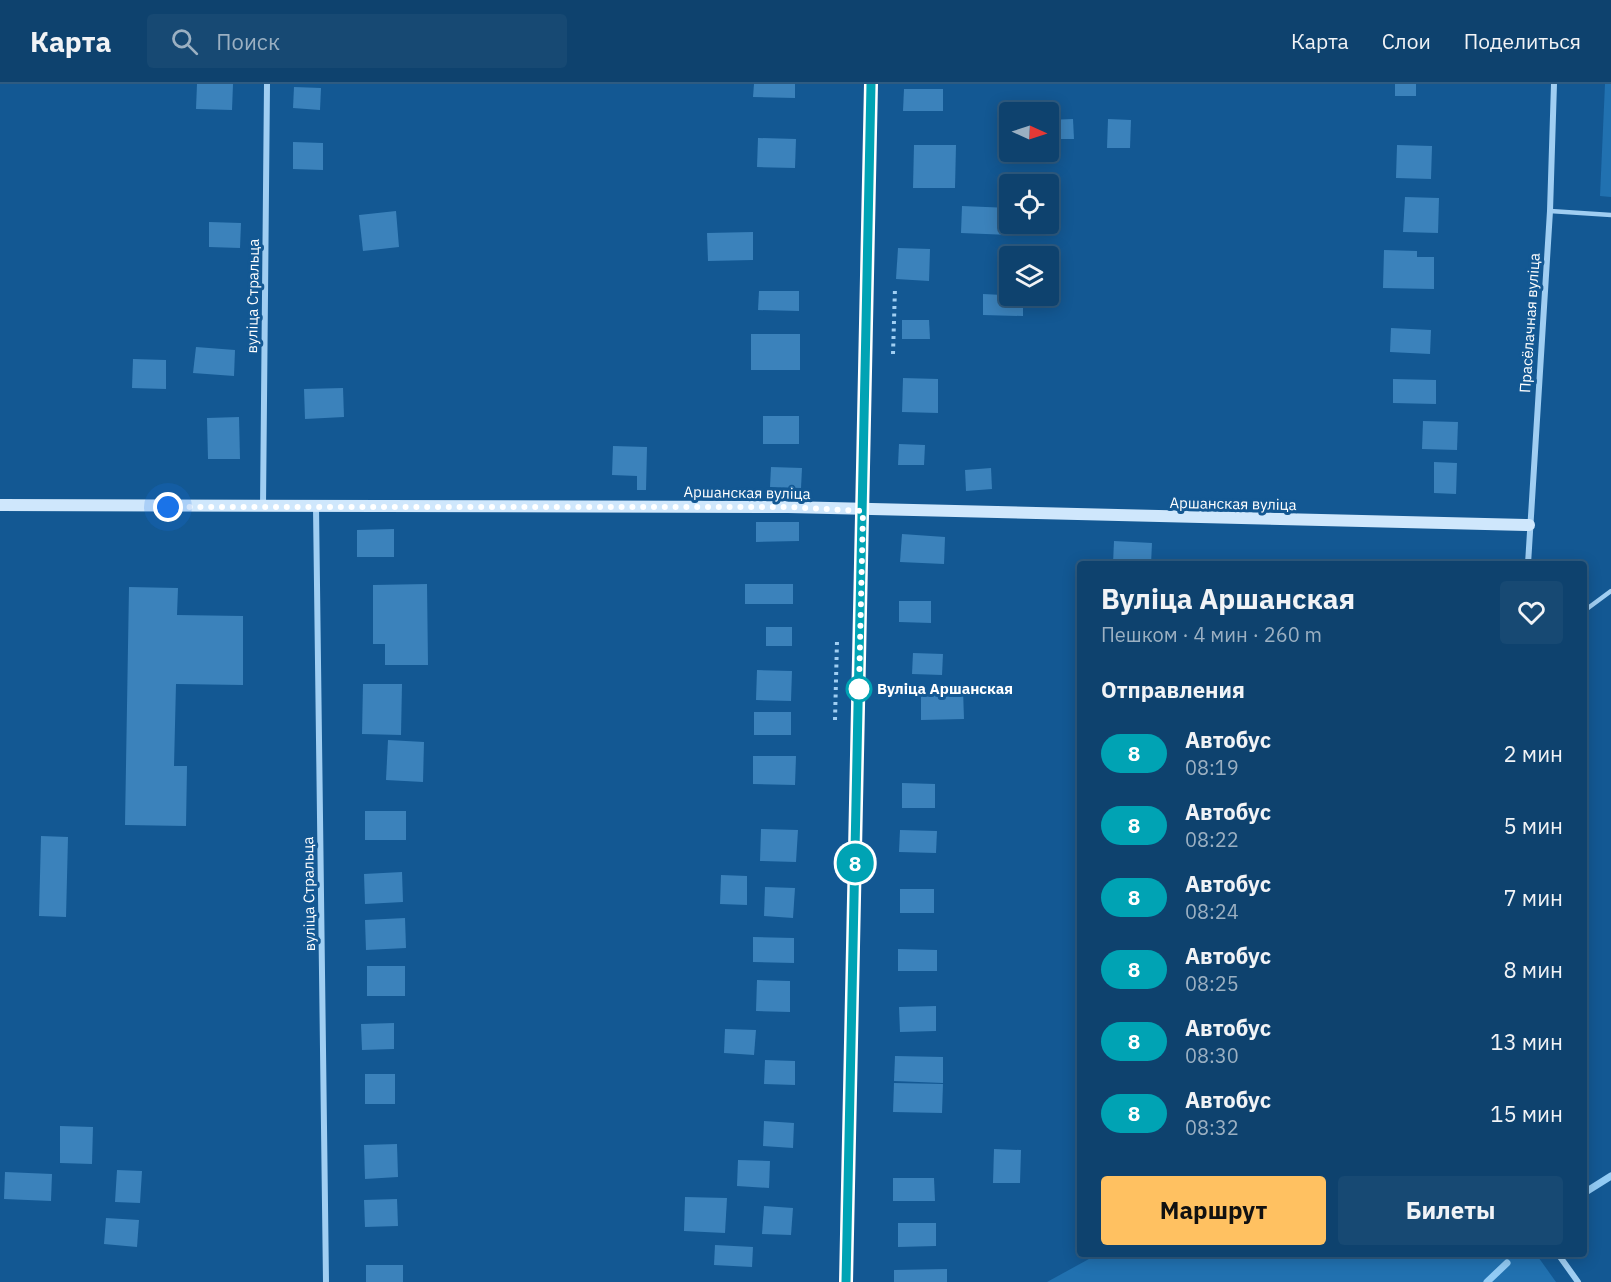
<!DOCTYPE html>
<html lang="ru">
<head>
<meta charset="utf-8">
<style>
  :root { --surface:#0e426e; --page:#174973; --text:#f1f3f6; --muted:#9bb0c2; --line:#2e5b81; --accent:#ffc161 }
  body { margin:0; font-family:"IBM Plex Sans",sans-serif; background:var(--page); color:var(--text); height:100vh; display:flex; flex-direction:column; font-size:22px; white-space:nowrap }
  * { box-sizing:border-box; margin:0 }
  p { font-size:20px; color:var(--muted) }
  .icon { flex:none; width:33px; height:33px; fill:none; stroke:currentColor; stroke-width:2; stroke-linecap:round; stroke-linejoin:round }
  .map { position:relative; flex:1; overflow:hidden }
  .side { position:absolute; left:1077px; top:477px; width:510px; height:696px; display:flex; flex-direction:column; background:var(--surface); border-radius:6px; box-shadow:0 3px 15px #0003,0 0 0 2px var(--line) }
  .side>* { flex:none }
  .badge { padding:0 12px; border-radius:20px; font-size:21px; line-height:39px }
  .needle { width:39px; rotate:93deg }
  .fabs { position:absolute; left:999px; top:18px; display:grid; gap:12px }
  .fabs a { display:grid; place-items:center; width:60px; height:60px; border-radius:6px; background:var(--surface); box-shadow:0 3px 15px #0003,0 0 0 2px var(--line); font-size:30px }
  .you { position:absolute; width:30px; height:30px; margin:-15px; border:4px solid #fff; border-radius:50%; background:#1a73e8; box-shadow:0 0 0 9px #1a73e833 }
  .map>.badge { position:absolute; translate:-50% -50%; box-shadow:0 0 0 3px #fff }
  h2 { padding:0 24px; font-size:22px; line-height:54px }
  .round { display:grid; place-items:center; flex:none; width:63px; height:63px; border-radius:6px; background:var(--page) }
  .summary { display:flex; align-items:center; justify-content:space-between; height:102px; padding:0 24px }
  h1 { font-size:28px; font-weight:700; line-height:45px }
  .cta { display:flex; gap:12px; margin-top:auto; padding:12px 24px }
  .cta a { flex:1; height:69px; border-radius:6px; background:var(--accent); color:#111; font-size:24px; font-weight:700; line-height:69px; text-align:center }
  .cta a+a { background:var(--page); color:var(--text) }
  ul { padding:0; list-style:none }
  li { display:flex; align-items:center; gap:18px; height:72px; padding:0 24px }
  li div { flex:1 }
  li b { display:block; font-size:22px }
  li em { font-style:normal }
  li .badge { min-width:66px; font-weight:700; text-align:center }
  header { display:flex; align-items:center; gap:36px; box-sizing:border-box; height:84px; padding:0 30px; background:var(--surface); border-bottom:2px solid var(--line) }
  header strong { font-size:28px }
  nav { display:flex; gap:33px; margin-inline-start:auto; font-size:21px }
  .search { width:420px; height:54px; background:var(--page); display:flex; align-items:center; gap:15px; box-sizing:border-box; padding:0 21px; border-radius:6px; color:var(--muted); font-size:22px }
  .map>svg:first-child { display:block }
  .green { fill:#2171b0 }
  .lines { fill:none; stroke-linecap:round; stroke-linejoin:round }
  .stream { stroke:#92cbf5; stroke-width:7 }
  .building { fill:#3b82bb }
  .path { stroke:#a0cef2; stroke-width:4; stroke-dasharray:3 4.5; stroke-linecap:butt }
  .lane { stroke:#a0cef2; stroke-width:4.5 }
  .street { stroke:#a0cef2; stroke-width:6 }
  .secondary { stroke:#cfe7fc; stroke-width:12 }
  .line-casing { stroke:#fff; stroke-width:14 }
  .line { stroke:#00a3b4; stroke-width:9 }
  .walk { stroke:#fff; stroke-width:6; stroke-dasharray:0 10.8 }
  .stop-dot { fill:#fff; stroke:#00a3b4; stroke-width:3 }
  .labels { text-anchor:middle; stroke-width:6; stroke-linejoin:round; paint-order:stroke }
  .street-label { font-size:15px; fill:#fff; stroke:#135893 }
  .stop-label { font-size:15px; font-weight:bold; fill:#fff; stroke:#135893; text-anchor:start }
</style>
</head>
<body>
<header>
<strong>Карта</strong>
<div class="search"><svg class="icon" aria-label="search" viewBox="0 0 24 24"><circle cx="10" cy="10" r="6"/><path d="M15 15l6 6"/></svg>Поиск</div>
<nav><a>Карта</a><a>Слои</a><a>Поделиться</a></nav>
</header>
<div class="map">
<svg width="1611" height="1198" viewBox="0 0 1611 1198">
  <rect width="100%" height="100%" fill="#135893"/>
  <!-- green -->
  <g class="green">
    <path d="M1605 0H1611V113L1600 112Z"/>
    <path d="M1098 1170H1536L1556 1198H1047Z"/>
  </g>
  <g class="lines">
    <!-- stream -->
    <g class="stream">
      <path d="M1584 1109 1611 1092"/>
      <path d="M1487 1198 1507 1179"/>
    </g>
  </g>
  <!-- building -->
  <g class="building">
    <path d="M197 0H233L232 26 196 25Z"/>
    <path d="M754 0H795V14L753 13Z"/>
    <rect x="1395" y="0" width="21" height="12"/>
    <path d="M294 3 321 4 320 26 293 24Z"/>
    <path d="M904 5H943V27H903Z"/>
    <path d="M1073 35 1074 55H1048V36Z"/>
    <path d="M1108 35 1131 36 1130 64H1107Z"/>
    <path d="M758 54 796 55 795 84 757 83Z"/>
    <path d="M293 58 323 59V86L293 85Z"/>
    <path d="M914 61H956L955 104H913Z"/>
    <path d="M1397 61 1432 62 1431 95 1396 94Z"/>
    <path d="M1405 113 1439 114 1438 149 1403 148Z"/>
    <path d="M962 122 1010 124V151L961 149Z"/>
    <path d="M396 127 399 163 363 167 359 131Z"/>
    <path d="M209 138 241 139 240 164 209 163Z"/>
    <path d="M753 148V176L708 177 707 149Z"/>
    <path d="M898 164 930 165 929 197 896 195Z"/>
    <path d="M1384 166 1417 167V173H1434V205L1383 204Z"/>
    <path d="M759 207H799V227L758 226Z"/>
    <path d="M983 210 1023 212V232L983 231Z"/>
    <path d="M902 236H929L930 255H902Z"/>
    <path d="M1391 244 1431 246 1430 270 1390 268Z"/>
    <rect x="751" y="250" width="49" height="36"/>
    <path d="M196 263 235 266 234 292 193 289Z"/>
    <path d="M133 275 166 276V305L132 304Z"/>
    <path d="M903 294 938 295V329L902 328Z"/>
    <path d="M1393 295 1436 296V320L1393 319Z"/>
    <path d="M343 304 344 333 305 335 304 305Z"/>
    <rect x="763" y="332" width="36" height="28"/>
    <path d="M239 333 240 375H208L207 334Z"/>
    <path d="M1423 337 1458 338 1457 366 1422 365Z"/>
    <path d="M899 360 925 361 924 381H898Z"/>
    <path d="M613 362 647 363 646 406H637V392L612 391Z"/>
    <path d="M1434 378 1457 379 1456 410 1434 409Z"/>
    <path d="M771 383 802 384 801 404 770 403Z"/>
    <path d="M991 384 992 405 966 407 965 386Z"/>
    <path d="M756 438H799V457L756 458Z"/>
    <path d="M394 445V473H357V446Z"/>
    <path d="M902 450 945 453 944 480 900 478Z"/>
    <path d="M1114 457 1152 459 1151 480H1113Z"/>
    <path d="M427 500 428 581H385V560H373V501Z"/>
    <rect x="745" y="500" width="48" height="20"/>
    <path d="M129 503 178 504 177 531 243 532V601L176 600 174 682H187L186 742 125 741Z"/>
    <path d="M899 517H931V539L899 538Z"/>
    <rect x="766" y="543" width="26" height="19"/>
    <path d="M913 569 943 570 942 591 912 590Z"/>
    <path d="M757 586 792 587 791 617 756 616Z"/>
    <path d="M363 600H402L401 651 362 650Z"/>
    <path d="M963 606 964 635 921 636V607Z"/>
    <rect x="754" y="628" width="37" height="23"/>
    <path d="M388 656 424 658 423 698 386 696Z"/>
    <path d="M753 672H796L795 701 753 700Z"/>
    <path d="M902 699 935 700V724H902Z"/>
    <rect x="365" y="727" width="41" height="29"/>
    <path d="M761 745 798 746 796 778 760 777Z"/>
    <path d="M900 746 937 747 936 769 899 768Z"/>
    <path d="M41 752 68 753 66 833 39 832Z"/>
    <path d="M402 788 403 818 365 820 364 790Z"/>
    <path d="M721 791 747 792V821L720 820Z"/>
    <path d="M765 803 795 804 793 834 764 832Z"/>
    <rect x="900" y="805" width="34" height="24"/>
    <path d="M405 834 406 864 366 866 365 836Z"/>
    <path d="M753 853 794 854V879L753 878Z"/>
    <path d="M898 865 937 866V887H898Z"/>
    <rect x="367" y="882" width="38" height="30"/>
    <path d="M757 896 790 897V928L756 927Z"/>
    <path d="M936 922V947L900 948 899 923Z"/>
    <path d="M394 939V965L362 966 361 940Z"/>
    <path d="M725 945 756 946 754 971 724 969Z"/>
    <path d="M895 972 943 973V999L894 997Z"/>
    <path d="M765 976 795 977V1001L764 1000Z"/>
    <rect x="365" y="990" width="30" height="30"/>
    <path d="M894 999 943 1000 942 1029 893 1028Z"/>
    <path d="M764 1037 794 1039 793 1064 763 1062Z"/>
    <path d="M60 1042 93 1043 92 1080 60 1079Z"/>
    <path d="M397 1060 398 1093 365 1095 364 1061Z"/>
    <path d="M994 1065 1021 1066 1020 1099H993Z"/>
    <path d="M738 1076 770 1077 769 1104 737 1102Z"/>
    <path d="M117 1086 142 1087 140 1119 115 1118Z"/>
    <path d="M5 1088 52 1090 51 1117 4 1115Z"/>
    <path d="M893 1094H934L935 1117H893Z"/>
    <path d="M685 1113 727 1114 725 1149 684 1147Z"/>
    <path d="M397 1115 398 1142 365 1143 364 1116Z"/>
    <path d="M764 1122 793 1124 791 1151 762 1150Z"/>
    <path d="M106 1134 139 1136 137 1163 104 1160Z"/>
    <path d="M898 1139H936V1162L898 1163Z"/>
    <path d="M715 1161 753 1163 752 1183 714 1181Z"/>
    <rect x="366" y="1181" width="37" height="17"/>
    <path d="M947 1185V1198H894V1186Z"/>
  </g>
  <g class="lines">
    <!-- path -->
    <g class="path">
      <path d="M893 270 895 204"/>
      <path d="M835 636 837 557"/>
    </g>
    <!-- lane -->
    <g class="lane">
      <path d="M1550 127 1611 131"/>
      <path d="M1584 527 1611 507"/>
    </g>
    <!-- street -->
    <g class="street">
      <path d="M263 423 267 0"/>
      <path d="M316 423 326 1198"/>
      <path d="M1528 480 1550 127 1554 0"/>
      <path d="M1558 1170 1578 1198"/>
    </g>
    <!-- secondary -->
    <g class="secondary">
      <path d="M0 421 788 423 1529 441"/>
      <path d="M846 1198 871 0"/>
    </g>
  </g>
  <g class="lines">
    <!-- line casing -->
    <g class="line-casing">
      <path id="line" d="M846 1198 871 0"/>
    </g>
    <!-- line -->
    <use href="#line" class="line"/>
    <!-- walk -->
    <path class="walk" d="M168 423H788L863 427 859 605"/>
  </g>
  <!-- markers -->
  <circle class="stop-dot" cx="859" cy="605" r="12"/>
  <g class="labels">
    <!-- street labels -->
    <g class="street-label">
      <text transform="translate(253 212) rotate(-89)" y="5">вуліца Стральца</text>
      <text transform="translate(1530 239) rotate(-86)" y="5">Прасёлачная вуліца</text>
      <text transform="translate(747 409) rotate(1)" y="5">Аршанская вуліца</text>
      <text transform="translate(1233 420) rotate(1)" y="5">Аршанская вуліца</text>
      <text transform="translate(309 810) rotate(-91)" y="5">вуліца Стральца</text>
    </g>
    <!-- stop labels -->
    <g class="stop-label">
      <text x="877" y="610">Вуліца Аршанская</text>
    </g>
  </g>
</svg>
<div class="fabs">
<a><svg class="needle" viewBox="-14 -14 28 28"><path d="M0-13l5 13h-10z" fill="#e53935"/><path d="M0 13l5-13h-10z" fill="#9bb0c2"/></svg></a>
<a><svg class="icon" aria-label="locate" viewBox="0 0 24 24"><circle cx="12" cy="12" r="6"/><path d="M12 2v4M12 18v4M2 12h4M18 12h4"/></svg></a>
<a><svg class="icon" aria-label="layers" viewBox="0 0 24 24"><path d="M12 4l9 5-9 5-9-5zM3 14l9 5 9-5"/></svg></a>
</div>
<div class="you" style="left:168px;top:423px"></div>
<b class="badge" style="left:855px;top:779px;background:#00a3b4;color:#fff">8</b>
<section class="side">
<div class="summary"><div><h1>Вуліца Аршанская</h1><p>Пешком · 4 мин · 260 m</p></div><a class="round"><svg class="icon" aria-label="heart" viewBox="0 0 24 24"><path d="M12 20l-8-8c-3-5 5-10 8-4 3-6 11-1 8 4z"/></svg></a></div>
<h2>Отправления</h2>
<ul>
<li><span class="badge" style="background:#00a3b4;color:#fff">8</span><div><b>Автобус</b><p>08:19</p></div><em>2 мин</em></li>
<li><span class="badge" style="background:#00a3b4;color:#fff">8</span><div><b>Автобус</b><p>08:22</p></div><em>5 мин</em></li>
<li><span class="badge" style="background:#00a3b4;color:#fff">8</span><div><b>Автобус</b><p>08:24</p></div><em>7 мин</em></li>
<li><span class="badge" style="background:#00a3b4;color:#fff">8</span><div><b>Автобус</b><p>08:25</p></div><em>8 мин</em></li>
<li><span class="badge" style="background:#00a3b4;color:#fff">8</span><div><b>Автобус</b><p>08:30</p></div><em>13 мин</em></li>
<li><span class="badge" style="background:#00a3b4;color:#fff">8</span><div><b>Автобус</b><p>08:32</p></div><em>15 мин</em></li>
</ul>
<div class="cta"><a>Маршрут</a><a>Билеты</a></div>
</section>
</div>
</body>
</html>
